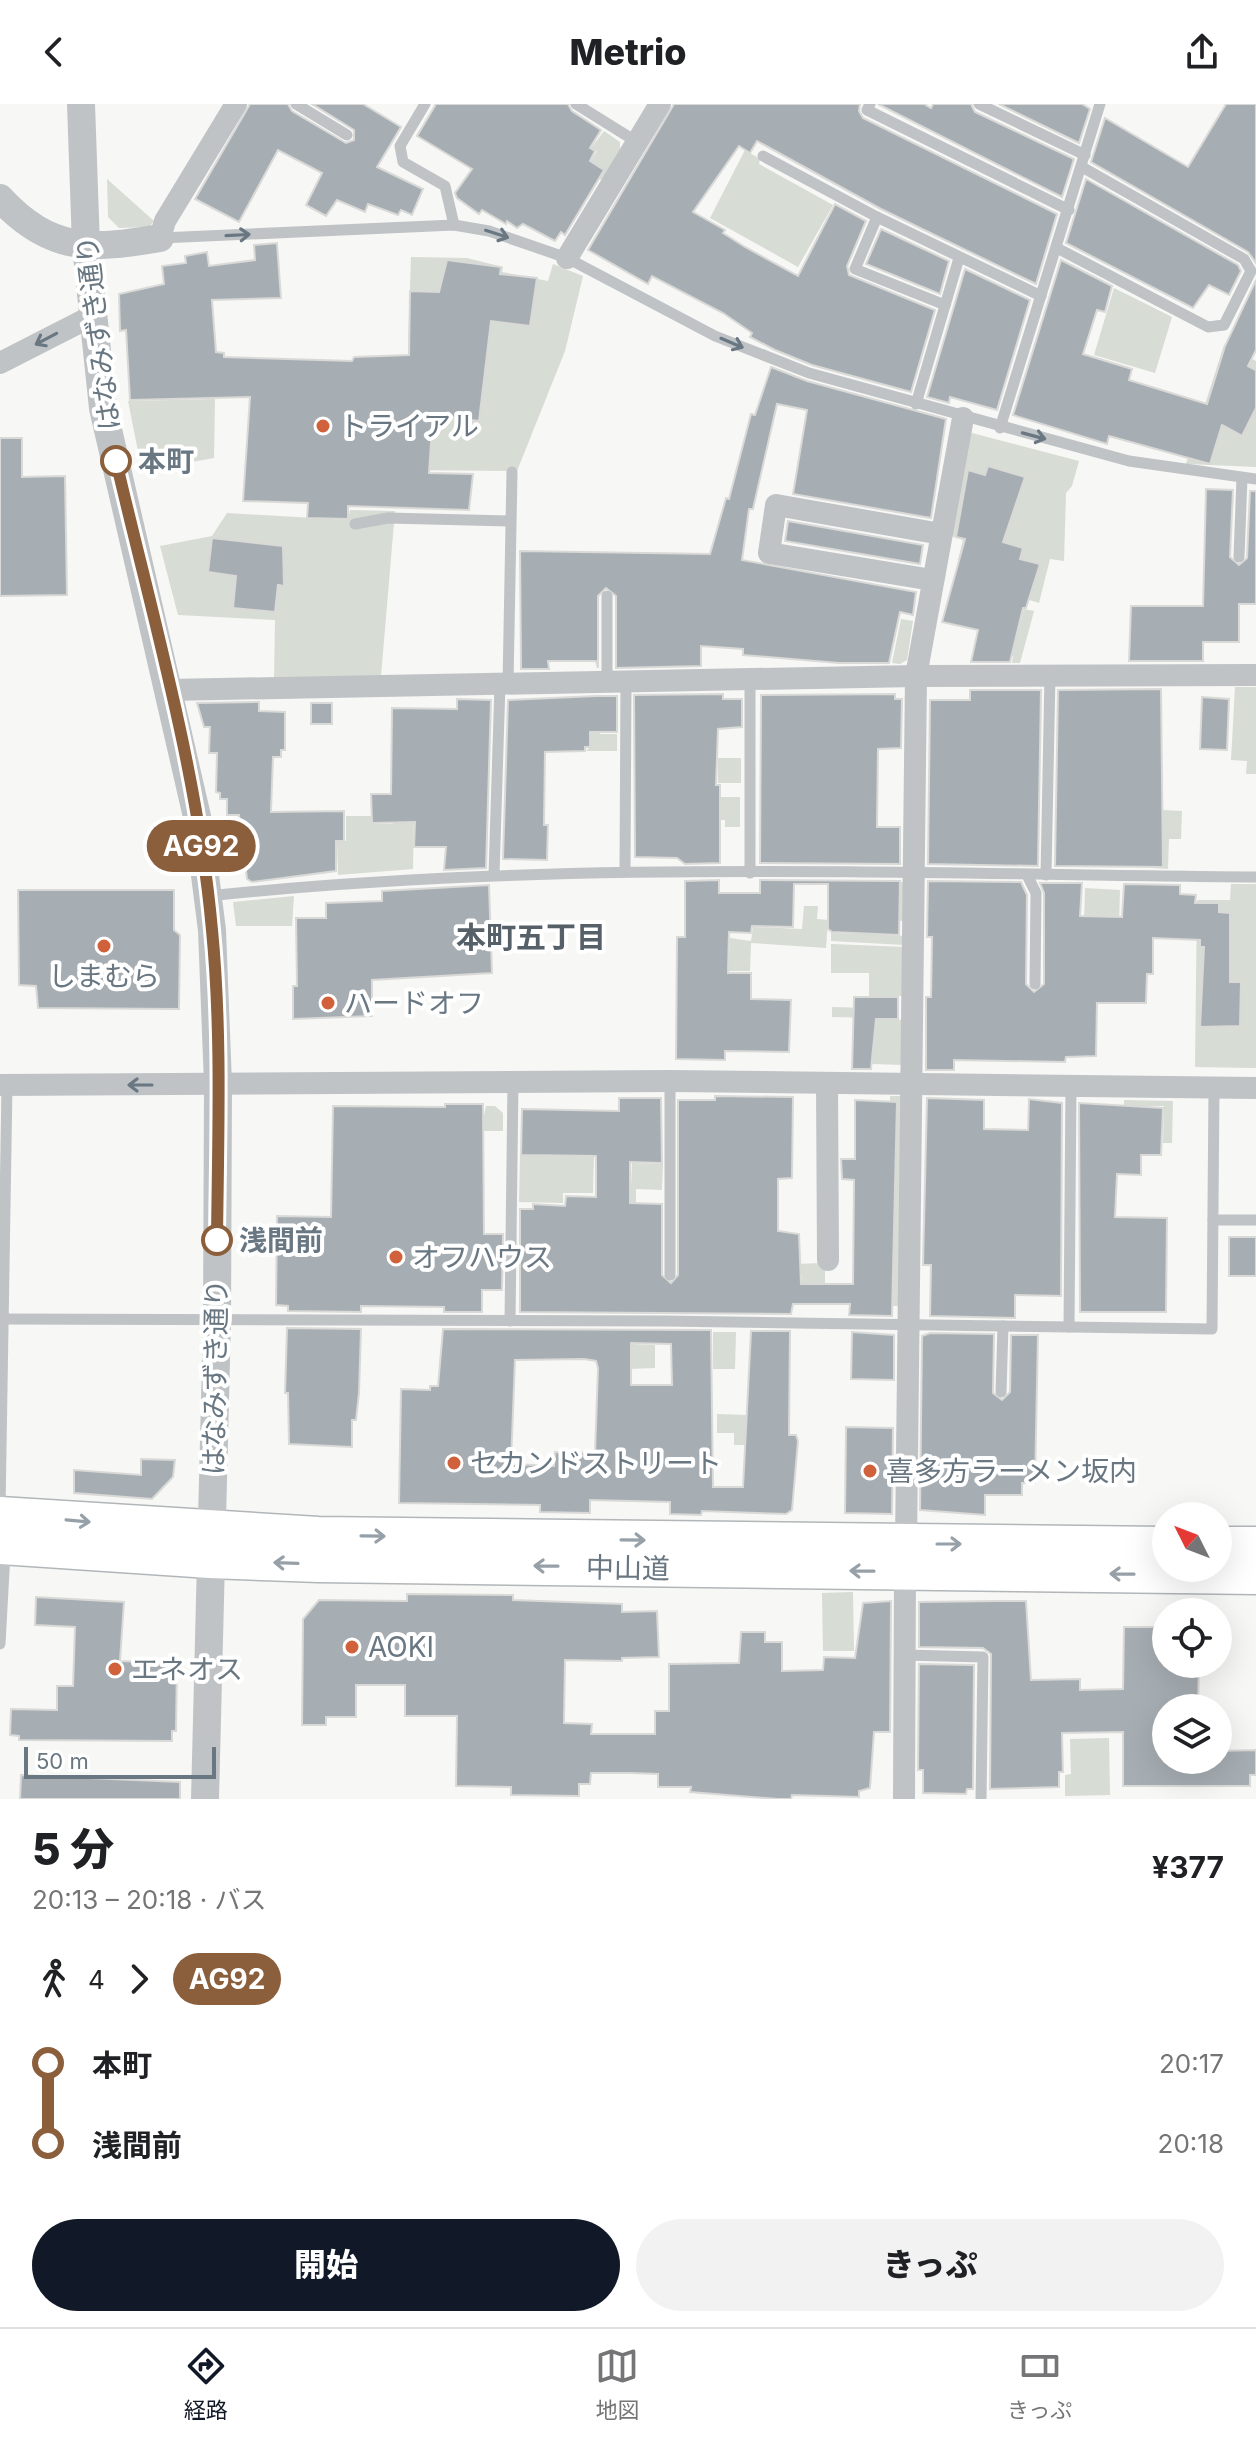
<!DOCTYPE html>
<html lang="ja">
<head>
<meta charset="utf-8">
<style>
  :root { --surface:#fff; --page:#f2f2f2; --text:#202124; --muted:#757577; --line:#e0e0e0; --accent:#111827 }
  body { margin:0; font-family:Inter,"Noto Sans JP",sans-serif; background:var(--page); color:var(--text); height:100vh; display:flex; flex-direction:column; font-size:30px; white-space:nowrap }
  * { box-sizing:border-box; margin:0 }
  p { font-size:26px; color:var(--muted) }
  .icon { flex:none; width:44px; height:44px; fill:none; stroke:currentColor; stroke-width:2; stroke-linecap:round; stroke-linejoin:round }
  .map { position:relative; height:1695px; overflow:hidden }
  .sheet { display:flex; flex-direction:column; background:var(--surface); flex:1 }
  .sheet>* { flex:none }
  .badge { padding:0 16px; border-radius:26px; font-size:28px; line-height:52px }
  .needle { width:52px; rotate:312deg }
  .controls { position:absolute; left:1152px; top:1398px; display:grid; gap:16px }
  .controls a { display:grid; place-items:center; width:80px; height:80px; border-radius:50%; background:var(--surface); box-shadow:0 8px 32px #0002; font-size:40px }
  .scale { position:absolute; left:24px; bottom:20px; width:192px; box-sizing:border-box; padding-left:8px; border:4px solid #697782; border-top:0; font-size:22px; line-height:28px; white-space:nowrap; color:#697782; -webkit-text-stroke:6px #fff; paint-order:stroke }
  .map>.badge { position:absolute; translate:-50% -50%; box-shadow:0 0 0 4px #fff }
  .legs { display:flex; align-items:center; gap:12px; height:88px; padding:0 32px; font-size:26px }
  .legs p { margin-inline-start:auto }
  .headline { display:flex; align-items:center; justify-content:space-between; height:136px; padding:0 32px }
  h1 { font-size:44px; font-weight:800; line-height:60px }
  .action { display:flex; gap:16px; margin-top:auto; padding:16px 32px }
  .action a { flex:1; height:92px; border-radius:48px; background:var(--accent); color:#fff; font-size:32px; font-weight:800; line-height:92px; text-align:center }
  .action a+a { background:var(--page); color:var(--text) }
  ul { padding:0 32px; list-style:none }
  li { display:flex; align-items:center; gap:28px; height:80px; font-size:30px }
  li i { display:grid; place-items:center; width:12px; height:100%; margin:0 10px; background:currentColor }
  li i::after { content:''; width:20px; height:20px; margin:-10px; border:6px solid; border-radius:50%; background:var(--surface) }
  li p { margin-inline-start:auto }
  li:first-child i { background:linear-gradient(#0000 50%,currentColor 0) }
  li:last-child i { background:linear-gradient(currentColor 50%,#0000 0) }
  header { display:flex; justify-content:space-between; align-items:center; height:104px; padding:0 32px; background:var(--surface); font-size:36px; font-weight:800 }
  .menu { display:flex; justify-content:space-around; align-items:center; height:112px; border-top:2px solid var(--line); background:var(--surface); font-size:22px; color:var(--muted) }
  .menu a { display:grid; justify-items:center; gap:4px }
  .menu .on { color:var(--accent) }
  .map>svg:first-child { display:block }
  .green { fill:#d7dcd4 }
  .building { fill:#a7aeb3; stroke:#d9d9d7; stroke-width:2; fill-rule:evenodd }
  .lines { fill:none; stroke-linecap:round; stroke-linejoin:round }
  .trunk-casing { stroke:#b2b6b9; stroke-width:39 }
  .service { stroke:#bfc3c6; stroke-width:11 }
  .minor { stroke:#bfc3c6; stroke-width:22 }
  .tertiary { stroke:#bfc3c6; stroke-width:28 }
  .trunk { stroke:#fff; stroke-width:36 }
  .oneway { stroke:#697782 }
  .oneway2 { stroke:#96a0a8 }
  .line-1-casing { stroke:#fff; stroke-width:18 }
  .line-1 { stroke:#8b5e3c; stroke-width:12 }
  .poi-dot { fill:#d1613b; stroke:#fff; stroke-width:3 }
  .stop-1-dot { fill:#fff; stroke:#8b5e3c; stroke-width:4 }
  .labels { text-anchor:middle; stroke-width:8; stroke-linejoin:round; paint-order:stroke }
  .street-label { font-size:28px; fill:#697782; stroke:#fff }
  .poi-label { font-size:28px; fill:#697782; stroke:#fff; text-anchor:start }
  .stop-label { font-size:28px; font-weight:bold; fill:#697782; stroke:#fff; text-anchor:start }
  .neighbourhood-label { font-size:30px; font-weight:bold; fill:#566068; stroke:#fff }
</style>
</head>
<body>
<header><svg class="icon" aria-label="back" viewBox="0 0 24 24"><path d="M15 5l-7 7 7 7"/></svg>Metrio<svg class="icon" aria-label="share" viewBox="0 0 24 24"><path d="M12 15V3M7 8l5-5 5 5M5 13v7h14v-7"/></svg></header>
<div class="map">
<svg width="1256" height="1695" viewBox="0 0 1256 1695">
  <rect width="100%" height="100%" fill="#f7f7f5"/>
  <!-- green -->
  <g class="green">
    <path d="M604 27 620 38V48L603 77 580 63 591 57 597 47 591 44Z"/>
    <path d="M745 46 760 55 759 60 833 101 798 163 710 114Z"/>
    <path d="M107 75 154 117 149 123 119 124 108 113Z"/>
    <path d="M411 153 467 154 503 163 502 168 548 177 553 160 583 172 565 247 517 367 404 366Z"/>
    <path d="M1114 184 1172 213 1155 269 1094 251Z"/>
    <path d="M1224 241 1256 257V363L1186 360Z"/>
    <path d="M215 295 214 354 142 367 128 297Z"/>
    <path d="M972 329 1079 357 1072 382 1066 389 1064 457 1050 455 1039 499 976 480 981 463 958 456 963 436 948 431 967 332Z"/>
    <path d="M350 406 395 407 381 572 274 575 275 516 178 511 160 442 212 432 227 409 348 416Z"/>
    <path d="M1024 505 1034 507 1020 559H1012L1013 552 998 551 997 559 983 558 987 540 1014 542Z"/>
    <path d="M901 515 913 517 907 556 900 560 892 559Z"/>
    <path d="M1235 583H1256V670H1246L1247 657 1231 656Z"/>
    <path d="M590 621H600V630H617V647H586L590 643Z"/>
    <rect x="718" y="654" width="23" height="25"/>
    <path d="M716 693H740V723H725V716H716Z"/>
    <path d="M393 705H414L413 765 338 771 337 738 346 737V712H374V720H393Z"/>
    <path d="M1162 706 1182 707 1181 735H1169L1168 765 1153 764 1154 727Z"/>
    <path d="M900 778H906L904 817 885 816 884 831 905 832 904 841 831 837V829L868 830 869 819Z"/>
    <path d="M1231 780H1256V964L1195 963 1197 796H1230Z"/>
    <path d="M1085 784 1120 786 1119 821 1102 812H1091L1090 819H1084Z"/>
    <path d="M294 792 292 822H236L233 798Z"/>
    <path d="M804 802H818L817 815 828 816 826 844 751 839 750 867H707V856H729L730 834 751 837 753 823 802 825Z"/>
    <path d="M831 840 906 843 907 892H881L884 915 906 916 904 961 872 960 877 914 832 913V903L869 904V869H831Z"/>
    <path d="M890 992H904L902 1202H893L896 1008 890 1007Z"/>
    <path d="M1124 996 1173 997 1172 1039H1163L1164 1002H1124Z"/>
    <path d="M486 1002H495L503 1009V1027H481Z"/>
    <path d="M556 1005H569L568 1052 594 1053 593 1089H563V1099L519 1098 520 1052H561L555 1051Z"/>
    <path d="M632 1059 663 1060 662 1086 636 1085V1100L630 1107Z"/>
    <path d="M825 1159V1179H813V1199L802 1186V1171H793V1160Z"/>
    <path d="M713 1228H736L735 1265H713Z"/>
    <path d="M630 1240 655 1241V1264L627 1265Z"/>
    <path d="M717 1310 747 1311V1341H734V1329H717Z"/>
    <path d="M853 1488 854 1547H823L822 1489Z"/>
    <path d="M1109 1634 1110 1691 1065 1692V1671L1071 1670 1070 1635Z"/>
  </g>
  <!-- building -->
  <g class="building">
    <path d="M250 0H288L292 7 346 39 354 36V26L312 0H363L401 23 377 63 423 85 412 111 401 106 398 111 368 100 365 108 337 96 326 112 306 101 322 69 278 46 239 118 195 95Z"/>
    <path d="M436 0H568L572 7 601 26 590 44 595 47 590 57 604 66 565 131 561 128 555 137 523 120 517 124 507 117 506 120 482 106 479 110 457 94 455 89 472 65 417 32Z"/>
    <path d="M674 0H860L859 7 863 14 1057 110 1036 180 881 105 757 37 750 49 739 42 693 108 725 126 723 129 745 143 798 172 835 100 866 117 847 162 849 171 935 206 911 288 812 261 775 246 750 233 752 229 723 209 652 172 648 180 588 146Z"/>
    <path d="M878 0H924L931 4 933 0H971L975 8 1074 55 1062 93Z"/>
    <path d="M999 0H1082L1090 5 1079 39Z"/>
    <path d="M1226 0H1256V159L1248 148 1091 58 1105 14 1188 63Z"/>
    <path d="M1086 75 1238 161 1241 167 1229 191 1209 181 1193 204 1066 139Z"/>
    <path d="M881 125 949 157 940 190 866 160Z"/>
    <path d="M277 139 281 194 212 196 216 248 224 249V253L352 257 354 253 409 251 410 187 439 188 447 156 501 163 500 170 537 174 530 222 491 217 479 317 433 311 429 369 473 370 469 406 348 402V415L307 414 308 399 243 397 250 293 130 296 126 226 120 227 119 190 164 180 162 162 186 159 185 152 207 148 209 162 255 156 254 141Z"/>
    <path d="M1061 156 1112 182 1105 208 1097 206 1083 250 1132 265 1129 276 1207 300 1225 242 1256 176V246L1248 262 1256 266V304L1242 332 1222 321 1210 360 1109 332 1107 340 1013 311Z"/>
    <path d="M965 165 1030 196 997 306 950 293 949 299 927 293Z"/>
    <path d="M771 263 807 277 946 315 931 414 793 390 807 306 777 300 753 405H749L742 456 916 488 913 511 900 508 889 559H839L743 551V545L701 542V562L616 564V492L606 484 598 492V564L596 557H548L549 565H521L520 447 710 450 726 394 729 395 751 310 755 311Z"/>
    <path d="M0 334H22V373L65 372 67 491 0 492Z"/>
    <path d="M988 362 1025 373 1003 438 1023 444 1020 455 1040 460 1026 504H1023L1010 558H971L978 526 942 518 965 435 956 433 968 366 985 371Z"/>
    <path d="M1206 385 1233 386 1230 453 1239 461 1247 454 1250 387H1256V500H1239V538H1203V557H1129L1131 502H1203Z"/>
    <path d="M788 417 923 441 920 460 785 437Z"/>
    <path d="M212 434 283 442 284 482 278 481 275 508 233 504 236 472 208 468Z"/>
    <path d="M1161 585 1163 763 1055 762 1058 586Z"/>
    <path d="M970 586H1041L1038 762 928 760 930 596H970Z"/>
    <path d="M723 590V595H742V623L718 625 716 681H720V759L685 760 677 754 635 753 634 591Z"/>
    <path d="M895 590V595H902L901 644 878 645 877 723H900V760L760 759 761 591Z"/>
    <path d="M596 592H617V628H590V643H585V647L545 648 544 721H548L547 756 503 755 508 596Z"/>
    <path d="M1202 593 1229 595 1227 646 1200 645Z"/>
    <path d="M457 595 491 596 486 764 444 766 446 743H414L415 718 372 719 371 690H391L392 604 457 605Z"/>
    <path d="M259 598V607L285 608V646H281V653H273L271 708 344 707V737H336V767L252 778 247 775 239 711H227V695H220V689L216 688 217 649H209L210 623H204L197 599Z"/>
    <rect x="311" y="599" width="21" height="21"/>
    <path d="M719 776V789H760V776L900 777 899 831 832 828 828 825V780H794L793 823 752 822 751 829 729 828 728 869H751V895L791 896 789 948 725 947V956L676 955 677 833H685V777Z"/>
    <path d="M928 777 1021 778 1027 791 1026 880 1034 888 1044 880V789L1040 779H1082L1080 812 1122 813 1124 780 1180 781V790L1196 791 1195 799H1219V808L1230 809V878H1241L1240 922 1200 923 1204 843H1200V836L1153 834V870H1147L1146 899H1097L1096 952 1066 953 1065 958 954 956V966H926V893H931L932 833H927Z"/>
    <path d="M489 781 492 869 372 876V912L293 915V882H297L296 814H326V799L382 797V787Z"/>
    <path d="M18 786H174V826L180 831 179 905 38 904 36 882 19 881Z"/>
    <path d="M854 893H898V915H876L871 965H852Z"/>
    <path d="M715 992 793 993 792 1074 778 1075V1127L799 1130 801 1180H853L854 1076 842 1075 841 1055H855V996L897 998 892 1212 849 1211 850 1200H793L791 1210 520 1208V1105H533V1100L565 1102 566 1092 596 1093V1052L521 1051 522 1005 619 1007V994H661L662 1059 630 1058V1099L662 1100V1171L671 1179 678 1171V996H715Z"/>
    <path d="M927 994 984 996V1025L1028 1026 1029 995 1062 999 1061 1192 1015 1191V1214L930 1212 931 1161H923Z"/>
    <path d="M1079 999 1163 1004 1161 1051H1141V1071L1117 1070 1115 1113 1167 1114 1166 1208H1080Z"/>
    <path d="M445 1000H483L484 1130H503L502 1186H482V1208H444V1203L361 1202V1208L288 1207V1202L276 1201 277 1112 331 1113 333 1002 445 1003Z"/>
    <rect x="1229" y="1133" width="27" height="39"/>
    <path d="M287 1224 361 1225 359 1289 356 1316H352V1343L289 1340 288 1289H285Z"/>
    <path d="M443 1225 711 1226 713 1383H743L751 1227H790L789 1331H796L798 1337 792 1406 786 1410 702 1407 701 1411 670 1410V1398L590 1396V1409L540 1408V1401L399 1399 401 1285 430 1286V1282H438ZM631 1239 671 1240 672 1281H631ZM584 1255 596 1257 598 1264 595 1349 555 1348 554 1362 511 1360 515 1256Z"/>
    <path d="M852 1228 894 1231V1276L851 1275Z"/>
    <path d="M930 1229 994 1230 993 1289 1002 1296 1010 1288 1011 1231H1038L1035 1379H1022V1391H985V1411L920 1406 922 1232Z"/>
    <path d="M846 1323 893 1324 892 1410 845 1409Z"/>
    <path d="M141 1355 175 1356 173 1373 152 1395 74 1389V1366L141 1371Z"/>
    <path d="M407 1490 513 1491V1496L622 1500V1508L657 1507 659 1553 622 1554V1557L565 1556 564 1619 592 1620 591 1630H655V1607H669V1560L739 1559 741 1528H765V1538H782V1567L823 1566 824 1553 855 1554 863 1499 891 1497 890 1628H874L870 1684 859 1687V1693L792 1691 791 1695H778L690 1688 691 1683H658V1670L631 1669H591L590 1680H579V1692L511 1691V1683L456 1682 457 1612H405V1581H356V1613H326V1621H302L303 1515 319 1496 407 1497Z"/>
    <path d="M36 1493 124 1498 120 1557 177 1559 176 1627H172V1637L19 1636V1632L10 1631 11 1605 57 1606V1582H73L75 1523 35 1521Z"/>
    <path d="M997 1497H1026L1031 1576 1080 1575V1586L1123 1585 1124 1523H1166V1560H1199L1198 1604H1166V1656H1218V1647L1256 1646V1671H1250V1682H1123V1628L1062 1629 1063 1668H1059V1683L990 1685 991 1550 983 1544 919 1543V1498Z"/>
    <path d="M919 1560 974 1561 973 1685H967L966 1690 923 1689V1666H918Z"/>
    <path d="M21 1671 180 1678V1695H20Z"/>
  </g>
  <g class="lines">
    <!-- trunk casing -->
    <g class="trunk-casing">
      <g id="trunk">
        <path d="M0 1411 318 1431 1166 1441"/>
        <path d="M1218 1441H1256"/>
        <path d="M0 1442 210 1456 319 1460 1256 1472"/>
      </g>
    </g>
    <!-- service -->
    <g class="service">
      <path d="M296 0 347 31"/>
      <path d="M425 0 400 42 403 58 445 82 454 121"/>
      <path d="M576 0 637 38"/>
      <path d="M870 0 867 6 1069 106"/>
      <path d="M979 0 1085 51"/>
      <path d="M763 52 877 113 1041 192"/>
      <path d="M877 113 855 165 945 201"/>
      <path d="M161 134 454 121 489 127 567 154 715 232 809 269 1129 357 1256 375"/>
      <path d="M1057 144 1208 223 1224 221 1251 167 1244 155 1082 63"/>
      <path d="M916 300 959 154"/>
      <path d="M1000 324 1100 0"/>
      <path d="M355 420 388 414 509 417"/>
      <path d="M1239 453 1242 374"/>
      <path d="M607 492V578"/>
      <path d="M750 575V769"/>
      <path d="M508 580 512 368"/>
      <path d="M625 767 626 577"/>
      <path d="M494 771 500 580"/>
      <path d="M1027 771 1036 789 1035 880"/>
      <path d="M1046 771 1050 571"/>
      <path d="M208 792C556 755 907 770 1256 773"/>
      <path d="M1213 1116H1256"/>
      <path d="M670 1171V977"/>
      <path d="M0 1215 664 1217 1212 1225 1214 983"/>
      <path d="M510 1217 513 977"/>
      <path d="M1069 1223 1071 981"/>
      <path d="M1001 1288 1003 1222"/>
      <path d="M0 1406 7 981"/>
      <path d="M0 1540 5 1449"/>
      <path d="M904 1551 983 1553 981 1695"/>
    </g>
    <!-- minor -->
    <g class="minor">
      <path d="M160 134 165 117 236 0"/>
      <path d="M567 154 660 0"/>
      <path d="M0 259 92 212"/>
      <path d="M932 476 769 449 776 401 941 430"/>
      <path d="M169 586 916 572 1256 571"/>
      <path d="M827 979 828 1156"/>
      <path d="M0 981 670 977 1256 984"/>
      <path d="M906 1440 916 572 963 314"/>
      <path d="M904 1695 905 1467"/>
    </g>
    <!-- tertiary -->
    <g class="tertiary">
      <path d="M81 0 86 142 103 304 198 717 212 826 218 980 217 1216 205 1695"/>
      <path d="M0 94C50 148 91 146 160 134"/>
    </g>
    <!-- trunk -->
    <use href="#trunk" class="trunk"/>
  </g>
  <!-- one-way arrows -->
  <defs><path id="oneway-shaft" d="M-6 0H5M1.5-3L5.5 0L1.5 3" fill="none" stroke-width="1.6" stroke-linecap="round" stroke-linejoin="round" transform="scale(2)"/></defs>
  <g class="oneway">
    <use href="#oneway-shaft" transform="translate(497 130) rotate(18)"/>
    <use href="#oneway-shaft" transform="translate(238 131) rotate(-3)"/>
    <use href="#oneway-shaft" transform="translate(46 235) rotate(152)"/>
    <use href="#oneway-shaft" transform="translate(732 239) rotate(23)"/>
    <use href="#oneway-shaft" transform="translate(1034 332) rotate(15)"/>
    <use href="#oneway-shaft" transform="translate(140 981) rotate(180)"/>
  </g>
  <g class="oneway2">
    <use href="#oneway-shaft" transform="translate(78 1417) rotate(5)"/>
    <use href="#oneway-shaft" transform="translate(373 1432) rotate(1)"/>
    <use href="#oneway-shaft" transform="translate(633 1436) rotate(1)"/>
    <use href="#oneway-shaft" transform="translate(949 1440)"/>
    <use href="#oneway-shaft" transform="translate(286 1459) rotate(-178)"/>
    <use href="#oneway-shaft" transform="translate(546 1462) rotate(-179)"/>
    <use href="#oneway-shaft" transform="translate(862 1467) rotate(-179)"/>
    <use href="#oneway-shaft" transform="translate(1122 1470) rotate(-179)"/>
  </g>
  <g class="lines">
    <!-- line-1 casing -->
    <g class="line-1-casing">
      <path id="line-1" d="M116 357C152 511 198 668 212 826 222 929 218 1033 217 1136"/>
    </g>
    <!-- line-1 -->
    <use href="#line-1" class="line-1"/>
  </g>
  <!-- markers -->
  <g class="poi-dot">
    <circle cx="323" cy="322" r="8"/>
    <circle cx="104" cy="842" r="8"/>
    <circle cx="328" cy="899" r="8"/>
    <circle cx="396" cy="1153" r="8"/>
    <circle cx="454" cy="1359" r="8"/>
    <circle cx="870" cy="1367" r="8"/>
    <circle cx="352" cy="1543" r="8"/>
    <circle cx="115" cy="1565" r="8"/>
  </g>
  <g class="stop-1-dot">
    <circle cx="116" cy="357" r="14"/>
    <circle cx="217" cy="1136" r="14"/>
  </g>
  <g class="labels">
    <!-- street labels -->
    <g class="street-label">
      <text transform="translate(98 229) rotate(-97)" y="10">はなみずき通り</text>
      <text transform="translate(215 1273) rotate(-89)" y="10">はなみずき通り</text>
      <text transform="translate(628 1464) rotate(1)" y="10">中山道</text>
    </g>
    <!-- poi labels -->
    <g class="poi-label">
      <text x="339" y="332">トライアル</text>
      <text x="104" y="882" text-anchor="middle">しまむら</text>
      <text x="344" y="909">ハードオフ</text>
      <text x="412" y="1163">オフハウス</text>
      <text x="470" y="1369">セカンドストリート</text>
      <text x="886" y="1377">喜多方ラーメン坂内</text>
      <text x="368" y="1553">AOKI</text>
      <text x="131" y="1575">エネオス</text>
    </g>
    <!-- stop labels -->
    <g class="stop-label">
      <text x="138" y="367">本町</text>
      <text x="239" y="1146">浅間前</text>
    </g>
    <!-- neighbourhood labels -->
    <g class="neighbourhood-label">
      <text x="531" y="844">本町五丁目</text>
    </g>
  </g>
</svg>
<div class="controls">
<a><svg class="needle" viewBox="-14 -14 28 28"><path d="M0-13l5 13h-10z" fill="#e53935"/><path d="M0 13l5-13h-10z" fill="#757577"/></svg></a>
<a><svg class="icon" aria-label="locate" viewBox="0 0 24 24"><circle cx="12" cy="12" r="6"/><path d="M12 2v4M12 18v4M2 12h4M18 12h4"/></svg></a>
<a><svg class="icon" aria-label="layers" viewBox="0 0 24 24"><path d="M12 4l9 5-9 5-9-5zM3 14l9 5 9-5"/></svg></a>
</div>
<div class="scale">50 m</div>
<b class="badge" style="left:201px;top:742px;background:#8b5e3c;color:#fff">AG92</b>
</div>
<section class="sheet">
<div class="headline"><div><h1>5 分</h1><p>20:13 – 20:18 · バス</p></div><b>¥377</b></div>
<div class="legs"><svg class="icon" aria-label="walk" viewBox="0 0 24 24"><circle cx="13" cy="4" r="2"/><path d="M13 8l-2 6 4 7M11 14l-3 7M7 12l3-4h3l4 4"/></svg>4<svg class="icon" aria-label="forward" viewBox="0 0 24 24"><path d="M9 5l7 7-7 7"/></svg><b class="badge" style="background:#8b5e3c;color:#fff">AG92</b></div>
<ul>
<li><i style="color:#8b5e3c"></i><b>本町</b><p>20:17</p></li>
<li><i style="color:#8b5e3c"></i><b>浅間前</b><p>20:18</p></li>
</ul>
<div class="action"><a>開始</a><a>きっぷ</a></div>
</section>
<nav class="menu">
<a class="on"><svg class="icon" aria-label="directions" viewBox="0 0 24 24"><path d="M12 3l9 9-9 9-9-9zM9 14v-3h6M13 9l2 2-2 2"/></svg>経路</a>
<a><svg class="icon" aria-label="map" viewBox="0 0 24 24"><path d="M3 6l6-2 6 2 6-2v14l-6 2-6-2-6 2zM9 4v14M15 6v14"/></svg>地図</a>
<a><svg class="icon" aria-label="tickets" viewBox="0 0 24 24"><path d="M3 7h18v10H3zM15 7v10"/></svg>きっぷ</a>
</nav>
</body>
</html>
